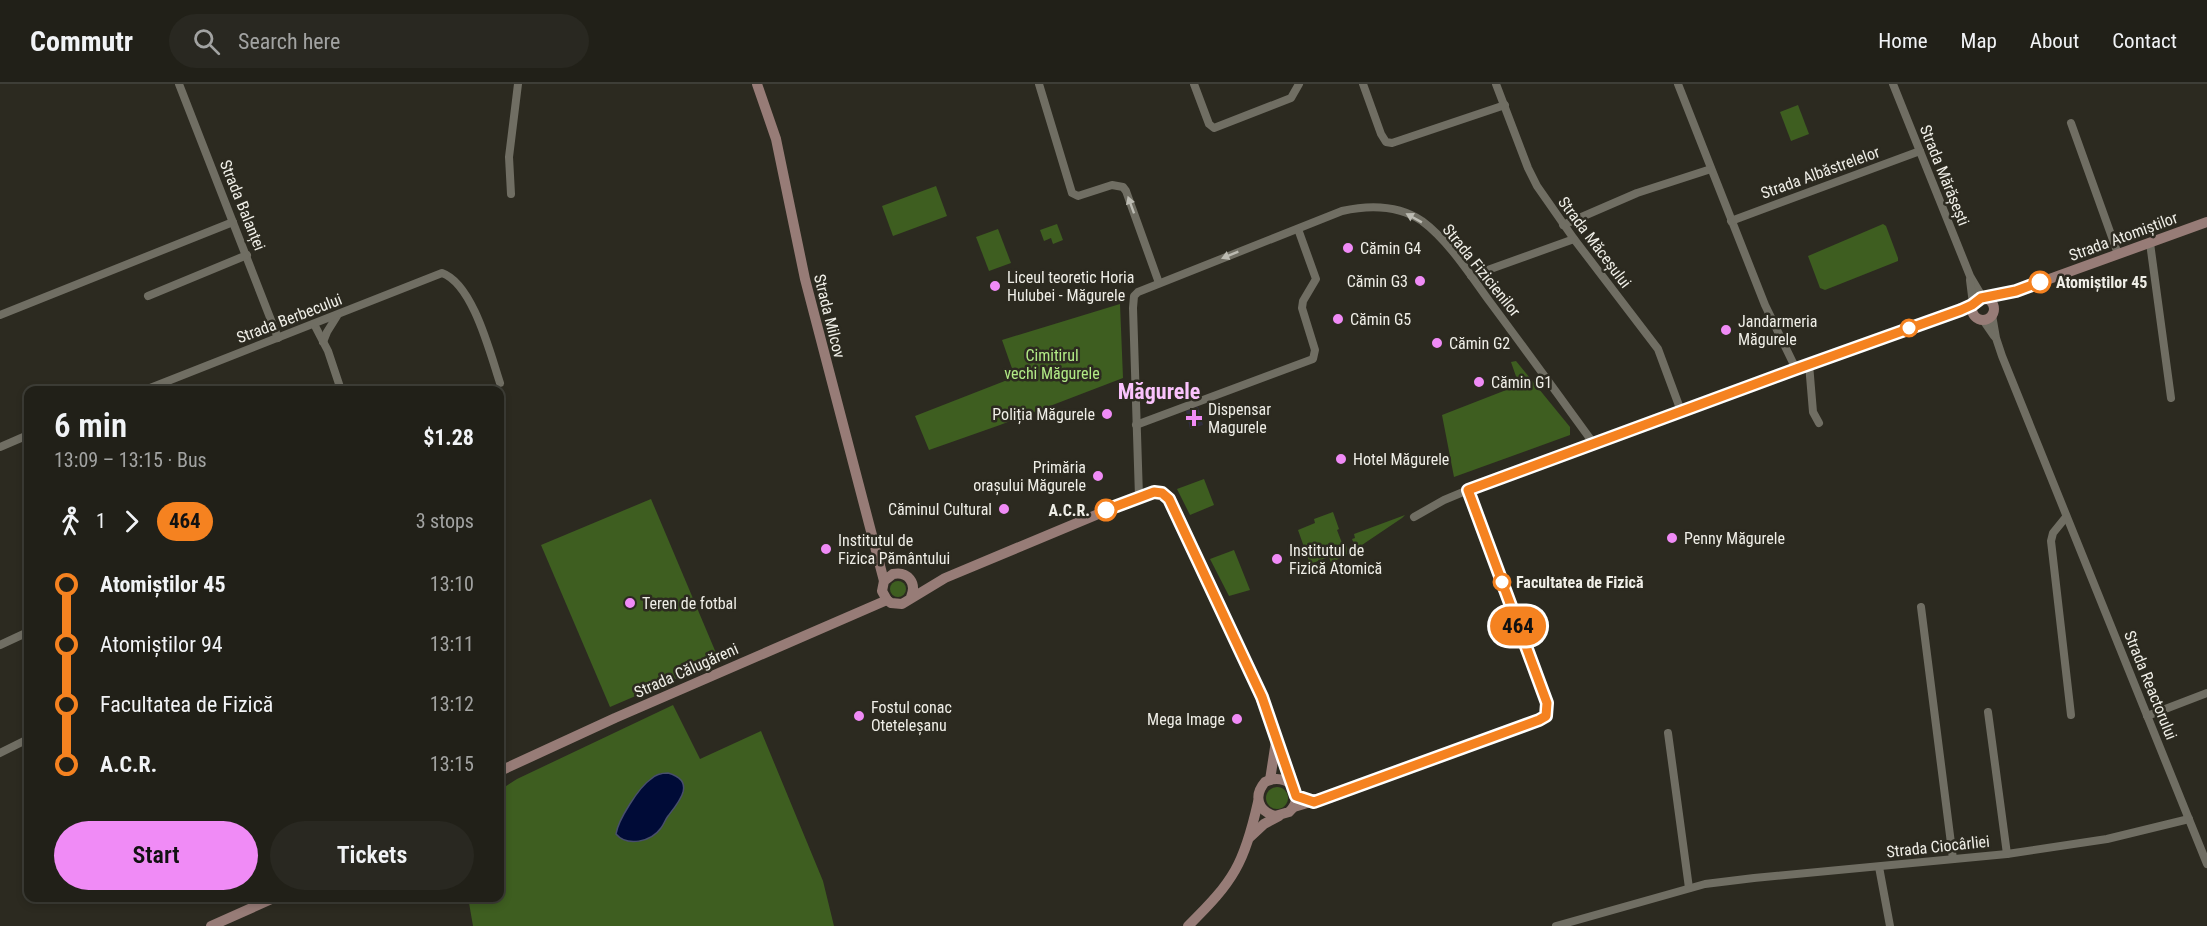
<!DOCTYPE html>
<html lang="en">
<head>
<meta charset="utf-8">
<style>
  :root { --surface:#212018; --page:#292821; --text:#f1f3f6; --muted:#a2a3a2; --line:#3e3e37; --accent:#f08bf6 }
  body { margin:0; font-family:"Roboto Condensed",sans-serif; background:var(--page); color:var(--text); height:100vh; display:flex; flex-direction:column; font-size:22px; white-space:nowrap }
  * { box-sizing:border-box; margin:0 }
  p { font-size:20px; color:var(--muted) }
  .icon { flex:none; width:33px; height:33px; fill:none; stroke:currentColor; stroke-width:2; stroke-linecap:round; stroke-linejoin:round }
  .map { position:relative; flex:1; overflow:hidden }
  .panel { position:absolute; left:24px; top:302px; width:480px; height:516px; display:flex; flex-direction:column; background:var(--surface); border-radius:12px; box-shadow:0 3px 9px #0003,0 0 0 2px var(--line) }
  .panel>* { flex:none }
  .badge { padding:0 12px; border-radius:20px; font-size:21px; line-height:39px }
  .map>.badge { position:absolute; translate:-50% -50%; box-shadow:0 0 0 3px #fff }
  .legs { display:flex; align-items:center; gap:9px; height:66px; padding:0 30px; font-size:20px }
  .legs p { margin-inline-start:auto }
  .headline { display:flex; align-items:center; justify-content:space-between; height:102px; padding:0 30px }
  h1 { font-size:33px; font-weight:600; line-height:45px }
  .button { display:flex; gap:12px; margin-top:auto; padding:12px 30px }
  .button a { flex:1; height:69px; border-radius:36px; background:var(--accent); color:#111; font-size:24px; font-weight:600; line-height:69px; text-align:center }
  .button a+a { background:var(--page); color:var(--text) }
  ul { padding:0 30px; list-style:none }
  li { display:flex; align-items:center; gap:21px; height:60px; font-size:22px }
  li i { display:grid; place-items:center; width:9px; height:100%; margin:0 8px; background:currentColor }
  li i::after { content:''; width:15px; height:15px; margin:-8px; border:4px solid; border-radius:50%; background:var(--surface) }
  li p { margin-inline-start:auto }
  li:first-child i { background:linear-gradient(#0000 50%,currentColor 0) }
  li:last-child i { background:linear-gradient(currentColor 50%,#0000 0) }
  header { display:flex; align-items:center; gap:36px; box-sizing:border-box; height:84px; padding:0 30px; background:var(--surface); border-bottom:2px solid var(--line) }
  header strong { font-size:28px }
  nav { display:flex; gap:33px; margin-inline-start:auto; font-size:21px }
  .search { width:420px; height:54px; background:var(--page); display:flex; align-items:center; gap:15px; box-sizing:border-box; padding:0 21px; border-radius:33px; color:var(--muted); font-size:22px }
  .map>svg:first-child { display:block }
  .medical { fill:#312f40 }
  .green { fill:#3e5e20 }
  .water { fill:#000b37; stroke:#484f6c; stroke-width:1.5 }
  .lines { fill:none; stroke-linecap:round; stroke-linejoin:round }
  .street { stroke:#706e63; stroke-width:8 }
  .secondary { stroke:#977c77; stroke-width:10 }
  .oneway { fill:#bcbbb2 }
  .line-1-casing { stroke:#fff; stroke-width:14 }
  .line-1 { stroke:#f58220; stroke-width:9 }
  .poi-dot { fill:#f08bf6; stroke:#2c2a20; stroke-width:2 }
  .stop-1-dot { fill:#fff; stroke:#f58220; stroke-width:3 }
  .labels { text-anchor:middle; stroke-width:5; stroke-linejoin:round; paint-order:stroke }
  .street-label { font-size:16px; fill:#efeee7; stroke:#2c2a20 }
  .poi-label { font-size:16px; fill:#efeee7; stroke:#2c2a20; text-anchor:start }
  .stop-label { font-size:16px; font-weight:bold; fill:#efeee7; stroke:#2c2a20; text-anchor:start }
  .park-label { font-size:16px; fill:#b2eb86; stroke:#2c2a20 }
  .district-label { font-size:22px; font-weight:bold; fill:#fac2fd; stroke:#2c2a20 }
</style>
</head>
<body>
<header>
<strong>Commutr</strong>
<div class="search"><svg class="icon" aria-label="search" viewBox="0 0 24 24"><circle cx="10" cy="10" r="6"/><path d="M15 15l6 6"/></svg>Search here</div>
<nav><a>Home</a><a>Map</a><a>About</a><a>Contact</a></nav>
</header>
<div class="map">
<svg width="2207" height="842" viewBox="0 0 2207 842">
  <rect width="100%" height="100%" fill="#2c2a20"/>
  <!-- medical -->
  <path class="medical" d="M1198 323 1203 341 1190 345 1186 327Z"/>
  <!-- green -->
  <g class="green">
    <path d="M1798 21 1809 50 1791 57 1780 28Z"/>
    <path d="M936 102 947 132 893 152 882 122Z"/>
    <path d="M1057 140 1063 156 1053 160 1051 154 1044 157 1040 146Z"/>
    <path d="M1883 140 1886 142 1898 174V177L1825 206 1820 204 1808 172Z"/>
    <path d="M998 145 1011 179 989 187 976 153Z"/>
    <path d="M1120 220 1123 294 1000 341 929 366 915 332 1015 293 1002 256Z"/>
    <path d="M1516 277 1570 343V351L1454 393 1442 331 1519 301 1511 278Z"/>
    <path d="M1204 395 1214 421 1190 431 1177 405Z"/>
    <path d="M651 415 719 576 610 623 541 461Z"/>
    <path d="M1333 428 1339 445 1337 446 1342 459 1345 458 1349 469 1331 479 1329 473 1310 480 1298 446 1315 439 1314 435Z"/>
    <path d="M1405 431 1402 434 1356 465 1352 455 1355 454 1354 450Z"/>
    <path d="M1234 466 1250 506 1229 512 1210 475Z"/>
    <circle cx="898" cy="505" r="8"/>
    <path d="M673 621 700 675 761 647 823 797 834 842H473L468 813H500V706L517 695Z"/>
    <circle cx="1277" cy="714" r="11"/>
  </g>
  <!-- water -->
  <path class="water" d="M668 689C697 697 679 718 668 732 665 736 664 740 661 744 651 758 627 763 616 750 618 736 639 703 651 695 656 690 661 689 668 689Z"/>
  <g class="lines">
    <!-- street -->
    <g class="street">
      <path d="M179 0 278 254"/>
      <path d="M1039 0 1072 109 1078 112 1112 101 1123 103 1126 107 1159 199"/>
      <path d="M1194 0 1209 40 1214 44 1291 14 1299 0"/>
      <path d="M1363 0 1381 50 1386 58 1392 59 1505 21"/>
      <path d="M1496 0 1528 84 1537 102 1574 155 1658 265 1681 327"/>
      <path d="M1678 0 1765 221 1796 285"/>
      <path d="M1893 0 1970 192 1983 214"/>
      <path d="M2071 39 2118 170"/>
      <path d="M511 110 509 73 518 0"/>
      <path d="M1731 137 1920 67"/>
      <path d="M1563 141 1637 109 1711 85"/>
      <path d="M2150 159 2171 314"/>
      <path d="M1471 192 1574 155"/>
      <path d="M1970 196 1973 220"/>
      <path d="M148 212 247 171"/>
      <path d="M0 231 233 138"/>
      <path d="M1992 231 1996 254 2002 272 2207 780"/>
      <path d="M1983 236 1994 252"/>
      <path d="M314 240 328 267 341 306"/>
      <path d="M323 258 327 248 337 232"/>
      <path d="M1809 280 1813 328 1819 339"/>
      <path d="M145 306 442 189C473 200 490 269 500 299"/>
      <path d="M1136 341 1313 275 1315 266 1302 224 1303 217 1316 195 1298 145"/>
      <path d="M0 363 28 351"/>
      <path d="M1139 413 1133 224 1134 212 1138 208 1342 127C1369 121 1398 121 1422 137 1448 156 1471 192 1490 218 1525 265 1559 312 1594 360"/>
      <path d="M1414 433 1444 416 1468 406"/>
      <path d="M2066 433 2053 449 2051 457 2071 631"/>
      <path d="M1921 523 1953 775"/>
      <path d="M0 561 28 548"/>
      <path d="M1988 628 2007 770"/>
      <path d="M2147 632 2207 609"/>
      <path d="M1668 649 1689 804"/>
      <path d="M0 669 28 655"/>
      <path d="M1879 783 1890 842"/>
      <path d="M1556 842 1705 800 1754 794 2007 770 2107 755 2189 735"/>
    </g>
    <!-- secondary -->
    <g class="secondary">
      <path d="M757 0 776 55 805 195 884 497"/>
      <circle cx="1983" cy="225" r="11"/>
      <path d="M1985 214 2016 207 2207 138"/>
      <path d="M911 513C917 499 908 487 893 490L884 497 882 507 887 516 891 519 902 520 945 494 1139 413 1154 408 1162 409 1172 420C1215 512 1262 603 1291 700 1298 710 1298 720 1289 728L1275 732C1258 727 1253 712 1265 698 1275 693 1283 694 1291 700"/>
      <path d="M500 687 615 634 887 516"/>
      <path d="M1270 696 1276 657"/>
      <path d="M1294 723 1347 707 1540 636 1546 632 1547 619 1468 406 1796 285 1973 221"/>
      <path d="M1250 753 1264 740 1279 732"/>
      <path d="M211 842 276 813"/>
      <path d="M1188 842C1234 797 1244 780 1258 718"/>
    </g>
  </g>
  <!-- one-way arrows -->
  <defs><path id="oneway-solid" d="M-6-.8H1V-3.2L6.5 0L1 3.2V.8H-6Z" transform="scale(1.5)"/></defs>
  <g class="oneway">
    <use href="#oneway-solid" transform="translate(1131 121) rotate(-110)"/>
    <use href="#oneway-solid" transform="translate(1414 134) rotate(-151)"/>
    <use href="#oneway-solid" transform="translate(1230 171) rotate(158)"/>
  </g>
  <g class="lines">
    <!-- line-1 casing -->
    <g class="line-1-casing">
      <path id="line-1" d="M1106 426 1154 408 1162 409 1169 415 1262 613 1296 712 1314 718 1539 636 1546 632 1547 619 1468 406 1796 285 1961 226 1972 221 1981 214 2016 207 2040 198"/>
    </g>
    <!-- line-1 -->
    <use href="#line-1" class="line-1"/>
  </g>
  <!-- markers -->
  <g class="poi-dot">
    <circle cx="1348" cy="164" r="6"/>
    <circle cx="1420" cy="197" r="6"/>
    <circle cx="995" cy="202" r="6"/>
    <circle cx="1338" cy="235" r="6"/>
    <circle cx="1726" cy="246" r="6"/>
    <circle cx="1437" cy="259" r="6"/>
    <circle cx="1479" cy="298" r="6"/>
    <circle cx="1107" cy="330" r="6"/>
    <path d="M1191 325h6v6h6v6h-6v6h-6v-6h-6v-6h6z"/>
    <circle cx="1341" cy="375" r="6"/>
    <circle cx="1098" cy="392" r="6"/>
    <circle cx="1004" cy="425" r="6"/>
    <circle cx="1672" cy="454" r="6"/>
    <circle cx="826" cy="465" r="6"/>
    <circle cx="1277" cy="475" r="6"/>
    <circle cx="630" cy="519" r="6"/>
    <circle cx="859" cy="632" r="6"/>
    <circle cx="1237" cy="635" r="6"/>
  </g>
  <g class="stop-1-dot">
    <circle cx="2040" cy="198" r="10"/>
    <circle cx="1909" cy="244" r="8"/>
    <circle cx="1106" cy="426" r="10"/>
    <circle cx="1502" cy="498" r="8"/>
  </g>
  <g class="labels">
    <!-- street labels -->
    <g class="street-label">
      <text transform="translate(1820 88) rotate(-20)" y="6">Strada Albăstrelelor</text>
      <text transform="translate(1945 91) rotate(68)" y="6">Strada Mărășești</text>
      <text transform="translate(243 121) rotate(68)" y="6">Strada Balanței</text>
      <text transform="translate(2123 152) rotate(-20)" y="6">Strada Atomiștilor</text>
      <text transform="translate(1595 158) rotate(53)" y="6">Strada Măceșului</text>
      <text transform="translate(1482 186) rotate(51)" y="6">Strada Fizicienilor</text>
      <text transform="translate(830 232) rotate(76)" y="6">Strada Milcov</text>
      <text transform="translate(289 234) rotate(-21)" y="6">Strada Berbecului</text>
      <text transform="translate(686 586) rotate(-24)" y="6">Strada Călugăreni</text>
      <text transform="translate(2151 601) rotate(68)" y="6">Strada Reactorului</text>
      <text transform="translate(1938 762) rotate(-6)" y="6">Strada Ciocârliei</text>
    </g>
    <!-- poi labels -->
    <g class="poi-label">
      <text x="1360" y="170">Cămin G4</text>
      <text x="1007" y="199">Liceul teoretic Horia<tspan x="1007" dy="18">Hulubei - Măgurele</tspan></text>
      <text x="1408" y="203" text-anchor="end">Cămin G3</text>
      <text x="1350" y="241">Cămin G5</text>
      <text x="1738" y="243">Jandarmeria<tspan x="1738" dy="18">Măgurele</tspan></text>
      <text x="1449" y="265">Cămin G2</text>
      <text x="1491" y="304">Cămin G1</text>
      <text x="1208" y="331">Dispensar<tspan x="1208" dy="18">Magurele</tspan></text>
      <text x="1095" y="336" text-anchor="end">Poliția Măgurele</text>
      <text x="1353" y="381">Hotel Măgurele</text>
      <text x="1086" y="389" text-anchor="end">Primăria<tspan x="1086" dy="18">orașului Măgurele</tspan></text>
      <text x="992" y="431" text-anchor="end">Căminul Cultural</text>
      <text x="1684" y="460">Penny Măgurele</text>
      <text x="838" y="462">Institutul de<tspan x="838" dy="18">Fizica Pământului</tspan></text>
      <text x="1289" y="472">Institutul de<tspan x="1289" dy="18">Fizică Atomică</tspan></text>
      <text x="642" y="525">Teren de fotbal</text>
      <text x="871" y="629">Fostul conac<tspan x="871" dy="18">Oteteleșanu</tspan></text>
      <text x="1225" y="641" text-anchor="end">Mega Image</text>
    </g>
    <!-- stop labels -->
    <g class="stop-label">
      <text x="2056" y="204">Atomiștilor 45</text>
      <text x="1090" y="432" text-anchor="end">A.C.R.</text>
      <text x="1516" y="504">Facultatea de Fizică</text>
    </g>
    <!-- park labels -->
    <g class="park-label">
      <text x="1052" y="277">Cimitirul<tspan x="1052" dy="18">vechi Măgurele</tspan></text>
    </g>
    <!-- district labels -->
    <g class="district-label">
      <text x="1159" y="315">Măgurele</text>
    </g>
  </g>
</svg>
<b class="badge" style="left:1518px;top:542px;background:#f58220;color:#111">464</b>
<section class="panel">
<div class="headline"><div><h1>6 min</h1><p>13:09 – 13:15 · Bus</p></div><b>$1.28</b></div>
<div class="legs"><svg class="icon" aria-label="walk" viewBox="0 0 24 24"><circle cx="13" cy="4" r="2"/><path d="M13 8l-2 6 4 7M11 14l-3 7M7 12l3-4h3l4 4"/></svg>1<svg class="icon" aria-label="forward" viewBox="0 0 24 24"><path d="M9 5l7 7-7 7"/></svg><b class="badge" style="background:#f58220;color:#111">464</b><p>3 stops</p></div>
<ul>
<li><i style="color:#f58220"></i><b>Atomiștilor 45</b><p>13:10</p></li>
<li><i style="color:#f58220"></i><span>Atomiștilor 94</span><p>13:11</p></li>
<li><i style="color:#f58220"></i><span>Facultatea de Fizică</span><p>13:12</p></li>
<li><i style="color:#f58220"></i><b>A.C.R.</b><p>13:15</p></li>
</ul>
<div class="button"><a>Start</a><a>Tickets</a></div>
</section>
</div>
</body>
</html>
